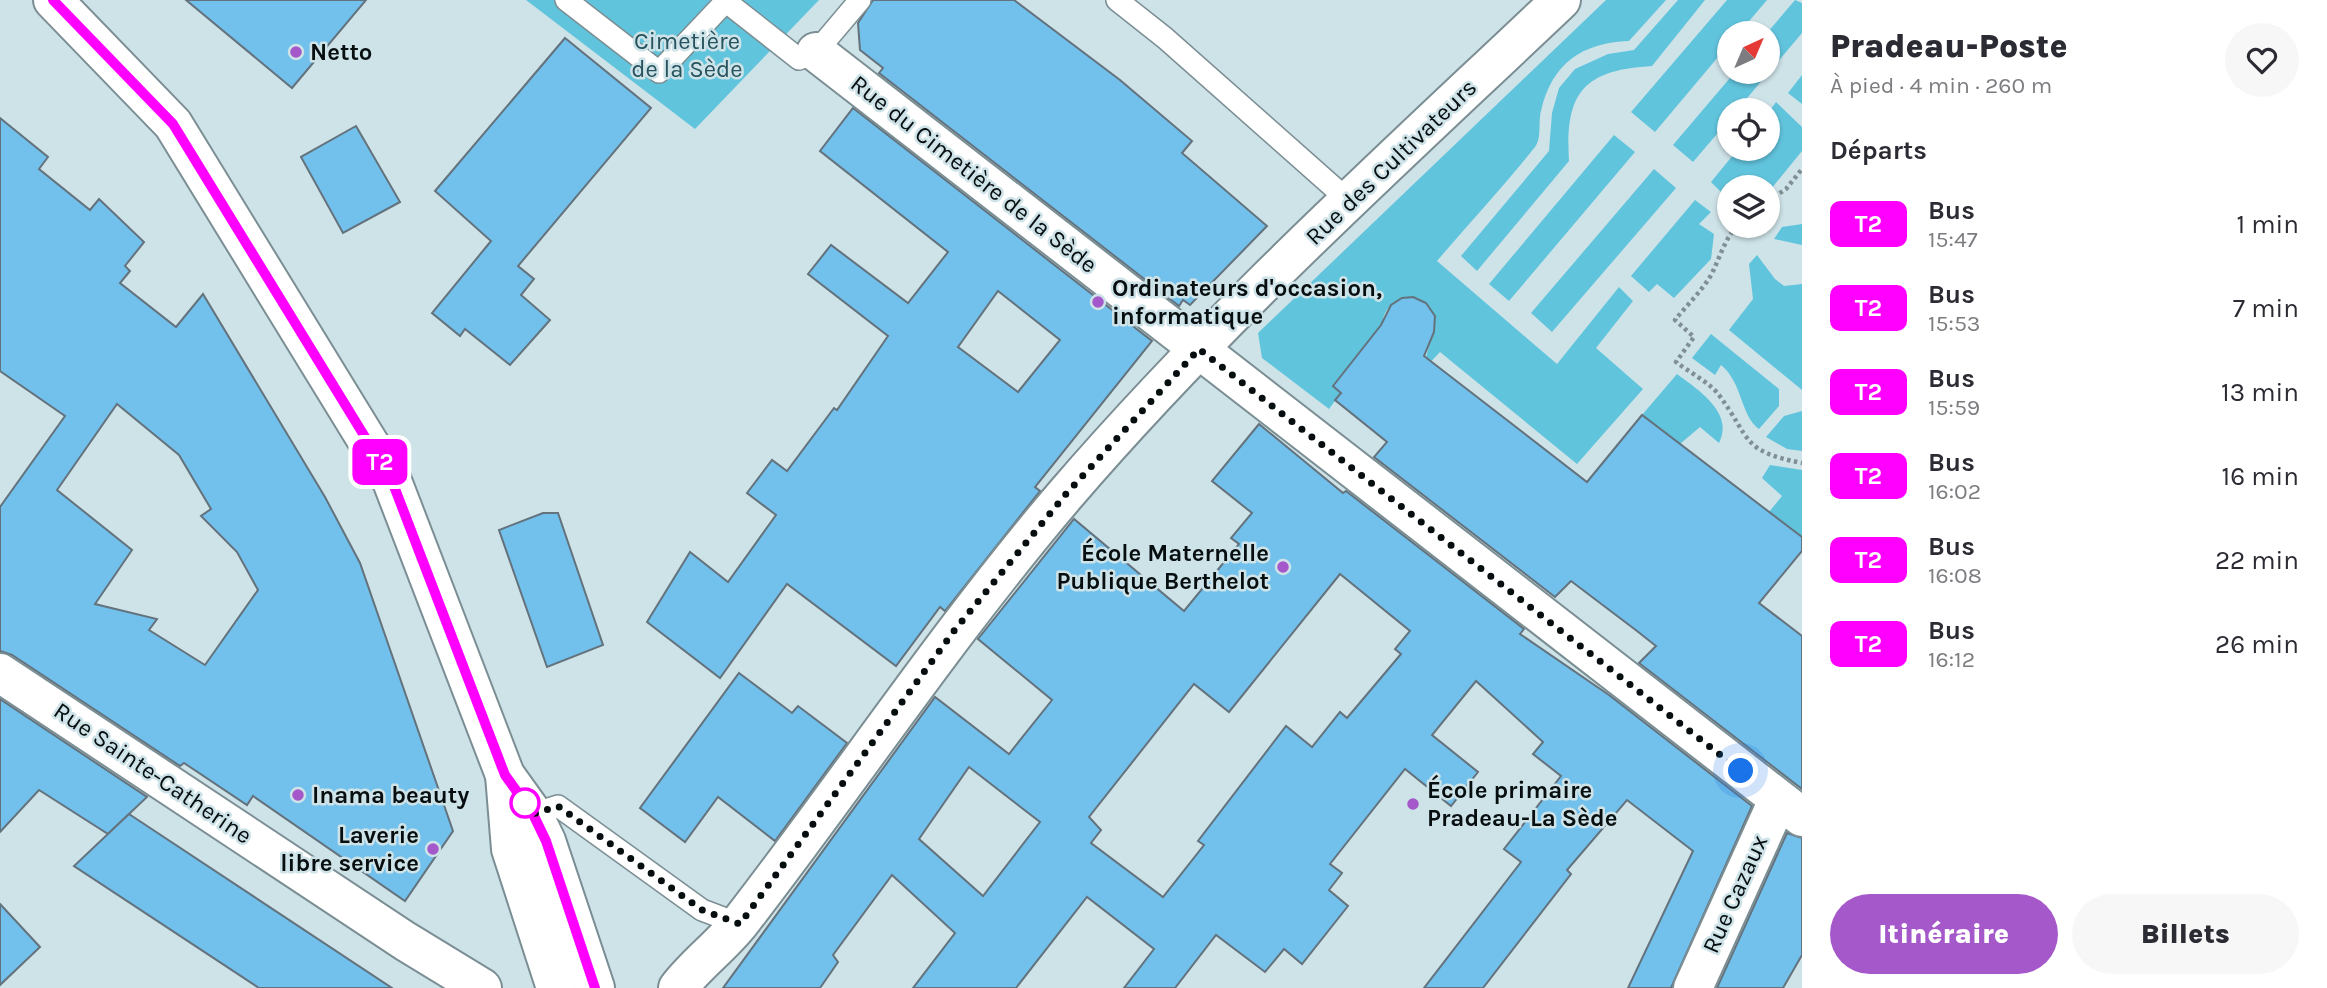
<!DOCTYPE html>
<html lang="fr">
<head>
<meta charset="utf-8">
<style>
  :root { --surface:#fff; --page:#f7f7f7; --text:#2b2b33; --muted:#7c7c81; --accent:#a558ca }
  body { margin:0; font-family:Karla,sans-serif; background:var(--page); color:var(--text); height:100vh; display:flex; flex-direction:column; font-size:26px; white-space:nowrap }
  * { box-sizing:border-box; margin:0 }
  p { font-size:23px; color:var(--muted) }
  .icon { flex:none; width:38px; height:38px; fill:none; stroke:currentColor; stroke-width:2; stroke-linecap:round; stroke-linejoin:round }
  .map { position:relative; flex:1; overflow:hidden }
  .sheet { display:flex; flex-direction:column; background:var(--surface); width:525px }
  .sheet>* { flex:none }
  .badge { padding:0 14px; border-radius:10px; font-size:24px; line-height:46px }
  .needle { width:46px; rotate:44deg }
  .buttons { position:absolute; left:1717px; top:21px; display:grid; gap:14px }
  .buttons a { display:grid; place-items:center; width:63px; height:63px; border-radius:50%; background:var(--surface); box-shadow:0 2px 5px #0004; font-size:35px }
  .you { position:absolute; width:35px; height:35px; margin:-18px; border:5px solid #fff; border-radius:50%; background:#1a73e8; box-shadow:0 0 0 10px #1a73e833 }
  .map>.badge { position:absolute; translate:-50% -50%; box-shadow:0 0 0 4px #fff }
  h2 { padding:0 28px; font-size:26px; line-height:63px }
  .round { display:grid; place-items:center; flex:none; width:74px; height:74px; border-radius:37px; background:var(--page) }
  .head { display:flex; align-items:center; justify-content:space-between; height:119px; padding:0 28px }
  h1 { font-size:33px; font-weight:800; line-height:52px }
  .button { display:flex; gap:14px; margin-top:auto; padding:14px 28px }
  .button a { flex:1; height:80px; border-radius:42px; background:var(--accent); color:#fff; font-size:28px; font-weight:800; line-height:80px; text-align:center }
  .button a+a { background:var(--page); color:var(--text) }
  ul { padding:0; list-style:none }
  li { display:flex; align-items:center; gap:21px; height:84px; padding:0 28px }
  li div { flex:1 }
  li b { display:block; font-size:26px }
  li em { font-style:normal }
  li .badge { min-width:77px; font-weight:700; text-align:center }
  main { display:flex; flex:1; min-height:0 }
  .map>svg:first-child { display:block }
  .green { fill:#61c4dd }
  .building { fill:#72c0ec; stroke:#63727c; stroke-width:2; fill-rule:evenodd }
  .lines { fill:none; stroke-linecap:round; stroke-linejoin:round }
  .service-casing { stroke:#7b8e94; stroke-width:24 }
  .minor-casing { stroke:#7b8e94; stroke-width:42 }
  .tertiary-casing { stroke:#7b8e94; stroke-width:42 }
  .path { stroke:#808f93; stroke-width:4.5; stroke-dasharray:3.5 3.5; stroke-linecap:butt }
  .service { stroke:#fff; stroke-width:21 }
  .minor { stroke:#fff; stroke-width:38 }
  .tertiary { stroke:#fff; stroke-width:38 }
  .line-casing { stroke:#fff; stroke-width:16 }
  .line { stroke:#f0f; stroke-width:10 }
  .walk { stroke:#070e10; stroke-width:7; stroke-dasharray:0 12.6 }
  .poi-dot { fill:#a558ca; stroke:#cee3e8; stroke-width:2.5 }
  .stop-dot { fill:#fff; stroke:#f0f; stroke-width:3.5 }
  .labels { text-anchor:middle; stroke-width:5; stroke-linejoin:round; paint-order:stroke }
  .park-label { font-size:24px; fill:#27535e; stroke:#cee3e8 }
  .poi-label { font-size:24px; font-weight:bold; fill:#070e10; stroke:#cee3e8; text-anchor:start }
  .street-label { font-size:24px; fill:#070e10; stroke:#cee3e8 }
</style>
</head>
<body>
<main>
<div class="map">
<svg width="1802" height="988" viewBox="0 0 1802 988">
  <rect width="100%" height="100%" fill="#cee3e8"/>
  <!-- green -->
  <g class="green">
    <path d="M526 0H819L695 129Z"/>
    <path d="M1606 0H1666L1629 41C1582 43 1552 63 1541 111 1538 122 1542 138 1535 147 1504 186 1469 223 1437 261L1557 364 1619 287 1633 301 1596 348 1643 389 1577 464 1440 352 1424 369C1426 349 1435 335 1435 316L1419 299C1398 293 1379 309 1383 331L1361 350 1333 385 1341 393 1329 409 1262 358 1258 333Z"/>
    <path d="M1678 0H1705L1652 66C1583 70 1565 93 1569 161L1477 271 1461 256 1549 151 1552 113 1559 88 1575 69 1608 54 1634 50Z"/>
    <path d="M1727 0H1767L1739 33H1729V44L1655 132 1631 112Z"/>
    <path d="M1795 0 1802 3V33L1737 110H1729V120L1693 162 1673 145 1735 72H1768L1767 33Z"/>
    <path d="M1802 75V104L1788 93Z"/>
    <path d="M1776 102 1802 127V151L1771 189 1744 187 1738 182 1723 194 1711 182 1738 149H1768V113Z"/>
    <path d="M1614 135 1635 152 1509 301 1489 284Z"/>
    <path d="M1654 169 1676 188 1552 332 1531 313Z"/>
    <path d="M1695 200 1711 212 1699 224 1714 234 1711 259 1674 298 1657 284 1649 292 1631 276Z"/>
    <path d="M1802 224V245L1774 239 1782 227Z"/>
    <path d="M1757 255 1775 279 1784 286 1802 284V390L1729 330 1753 299 1749 264Z"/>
    <path d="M1711 334 1779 389V406L1759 429C1740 415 1743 383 1721 365L1715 375 1692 358Z"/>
    <path d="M1677 374C1697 389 1735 413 1719 443L1700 427 1680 444 1642 415Z"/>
    <path d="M1802 411V451L1787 449 1766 437 1784 416Z"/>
    <path d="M1770 465 1802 470V537L1769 512 1782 496 1762 478Z"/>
  </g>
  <!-- building -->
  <g class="building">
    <path d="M186 0H366L292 88Z"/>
    <path d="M873 0H1014L1120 80 1192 141 1182 153 1267 226 1190 305 1183 300 1179 306 879 73 883 68 860 50 858 23Z"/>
    <path d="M565 38 651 108 518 266 534 279 521 295 550 320 510 365 465 329 460 336 432 313 491 241 435 191Z"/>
    <path d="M853 108 1152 341 1035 487 1040 491 945 611 940 607 896 666 787 584 720 678 647 622 690 552 728 582 776 515 747 493 772 460 787 471 834 408 837 410 888 336 808 274 831 245 908 303 948 252 820 151ZM998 291 1060 340 1018 392 958 347Z"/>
    <path d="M0 118 48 157 39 169 90 210 99 199 144 242 125 266 130 271 120 283 176 327 203 294 325 497 360 563 453 831 405 901 253 796 247 805 184 763 180 766 12 655 0 651V507L65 416 0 371ZM117 404 179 455 211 509 201 516 237 552 258 590 205 665 149 630 157 619 95 604 132 550 57 490Z"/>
    <path d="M356 126 400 202 343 233 301 157Z"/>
    <path d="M1413 297 1426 303 1435 316 1434 332 1424 356 1587 482 1642 415 1802 537V551L1759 603 1802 636V789L1639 663 1656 646 1637 631 1571 581 1555 597 1374 457 1387 442 1335 400 1341 393 1333 386 1381 325 1391 305 1402 298Z"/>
    <path d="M1259 424 1343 493 1346 491 1524 629 1520 634 1609 695 1752 806 1671 988H1628L1693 851 1627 800 1567 870 1571 874 1483 988H1424L1521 862 1504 849 1561 776 1533 754 1543 742 1476 681 1432 735 1478 772 1451 806 1405 769 1330 864 1342 873 1329 890 1348 906 1302 964 1284 949 1265 972 1216 935 1175 988H1124L1154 949 1087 897 1016 988H913L955 933 892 875 833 955 838 962 820 988H723L935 697 1009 754 1052 700 978 639 1074 519 1184 611 1239 544 1231 538 1252 513 1212 481ZM1340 574 1410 631 1395 649 1401 654 1347 718 1340 712 1312 747 1286 726 1198 841 1204 845 1163 897 1091 843 1101 830 1089 817 1194 684 1229 712ZM969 767 1040 822 983 896 919 839Z"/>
    <path d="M543 513H558L603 645 547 667 499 530Z"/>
    <path d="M739 673 792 713 798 706 847 743 775 841 718 797 685 842 640 808Z"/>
    <path d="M0 699 147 797 108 834 39 790 0 832Z"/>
    <path d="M129 814 392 988H259L74 866Z"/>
    <path d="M1787 833 1802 838V955L1783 988H1717Z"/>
    <path d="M0 904 40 947 0 985Z"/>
  </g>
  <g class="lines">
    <!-- service casing -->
    <g class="service-casing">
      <g id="service">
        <path d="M566 0 659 72 727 0"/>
        <path d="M724 0 799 59 816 52 860 0"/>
        <path d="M1117 0 1165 38 1349 201"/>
        <path d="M533 814 558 806 702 910 739 924"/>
      </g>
    </g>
    <!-- minor casing -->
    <g class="minor-casing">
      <g id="minor">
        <path d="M816 52 1802 817"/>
        <path d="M678 988C697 963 723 945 742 920 851 779 949 631 1065 495 1217 318 1391 161 1561 0"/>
        <path d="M1693 988 1778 800"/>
      </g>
    </g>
    <!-- tertiary casing -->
    <g class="tertiary-casing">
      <g id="tertiary">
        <path d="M53 0 173 124 392 481 505 775 533 814 546 841 595 988"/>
        <path d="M0 673 405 941 482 988"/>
        <path d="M505 775 511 849 556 988"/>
      </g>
    </g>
    <!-- path -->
    <g class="path">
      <path d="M1768 201 1786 189 1802 169"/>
      <path d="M1737 226C1724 240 1720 258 1711 275 1702 291 1686 306 1675 320L1694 337 1676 362C1689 372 1709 382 1719 395 1752 440 1741 451 1802 463"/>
    </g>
    <!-- service -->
    <use href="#service" class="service"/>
    <!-- minor -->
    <use href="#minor" class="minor"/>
    <!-- tertiary -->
    <use href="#tertiary" class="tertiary"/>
  </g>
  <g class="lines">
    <!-- line casing -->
    <g class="line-casing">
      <path id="line" d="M53 0 173 124 392 481 505 775 533 814 546 841 595 988"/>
    </g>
    <!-- line -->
    <use href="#line" class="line"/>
    <!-- walk -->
    <path class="walk" d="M525 803 519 794 533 814 558 806 702 910 740 924 954 631 1066 494 1199 349 1741 771"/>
  </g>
  <!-- markers -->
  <g class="poi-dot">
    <circle cx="296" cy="52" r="7"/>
    <circle cx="1098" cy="302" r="7"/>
    <circle cx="1283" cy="567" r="7"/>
    <circle cx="298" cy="795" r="7"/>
    <circle cx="1413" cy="804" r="7"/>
    <circle cx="433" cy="849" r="7"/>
  </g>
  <circle class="stop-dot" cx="525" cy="803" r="14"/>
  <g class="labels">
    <!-- park labels -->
    <g class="park-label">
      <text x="687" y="49">Cimetière<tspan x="687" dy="28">de la Sède</tspan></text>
    </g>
    <!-- poi labels -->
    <g class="poi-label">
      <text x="310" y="60">Netto</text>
      <text x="1112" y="296">Ordinateurs d'occasion,<tspan x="1112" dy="28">informatique</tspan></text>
      <text x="1269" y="561" text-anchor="end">École Maternelle<tspan x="1269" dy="28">Publique Berthelot</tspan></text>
      <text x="1427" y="798">École primaire<tspan x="1427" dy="28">Pradeau-La Sède</tspan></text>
      <text x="312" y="803">Inama beauty</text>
      <text x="419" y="843" text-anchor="end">Laverie<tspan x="419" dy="28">libre service</tspan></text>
    </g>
    <!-- street labels -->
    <g class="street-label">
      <text transform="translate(1391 162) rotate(-44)" y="8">Rue des Cultivateurs</text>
      <text transform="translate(974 174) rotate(38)" y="8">Rue du Cimetière de la Sède</text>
      <text transform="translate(153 773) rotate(34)" y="8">Rue Sainte-Catherine</text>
      <text transform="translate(1735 894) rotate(-66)" y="8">Rue Cazaux</text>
    </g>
  </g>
</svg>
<div class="buttons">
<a><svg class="needle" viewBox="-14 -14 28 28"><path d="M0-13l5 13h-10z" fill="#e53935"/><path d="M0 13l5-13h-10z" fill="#7c7c81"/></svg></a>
<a><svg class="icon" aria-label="locate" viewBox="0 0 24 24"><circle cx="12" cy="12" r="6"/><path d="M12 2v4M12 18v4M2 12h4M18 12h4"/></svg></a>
<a><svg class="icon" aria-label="layers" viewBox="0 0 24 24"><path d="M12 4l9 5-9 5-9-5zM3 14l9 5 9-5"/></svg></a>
</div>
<div class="you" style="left:1741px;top:771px"></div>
<b class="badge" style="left:380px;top:462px;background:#f0f;color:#fff">T2</b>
</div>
<section class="sheet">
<div class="head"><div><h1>Pradeau-Poste</h1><p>À pied · 4 min · 260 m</p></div><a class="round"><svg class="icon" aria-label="heart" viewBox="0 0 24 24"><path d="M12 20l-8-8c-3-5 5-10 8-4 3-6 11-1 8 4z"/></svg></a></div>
<h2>Départs</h2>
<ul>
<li><span class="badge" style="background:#f0f;color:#fff">T2</span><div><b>Bus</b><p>15:47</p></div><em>1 min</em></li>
<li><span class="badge" style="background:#f0f;color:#fff">T2</span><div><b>Bus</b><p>15:53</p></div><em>7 min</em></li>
<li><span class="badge" style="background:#f0f;color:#fff">T2</span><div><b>Bus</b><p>15:59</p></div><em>13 min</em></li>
<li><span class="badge" style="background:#f0f;color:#fff">T2</span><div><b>Bus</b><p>16:02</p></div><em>16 min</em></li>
<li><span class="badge" style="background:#f0f;color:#fff">T2</span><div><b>Bus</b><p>16:08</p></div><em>22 min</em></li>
<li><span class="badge" style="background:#f0f;color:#fff">T2</span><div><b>Bus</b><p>16:12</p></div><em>26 min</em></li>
</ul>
<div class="button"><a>Itinéraire</a><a>Billets</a></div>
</section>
</main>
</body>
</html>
